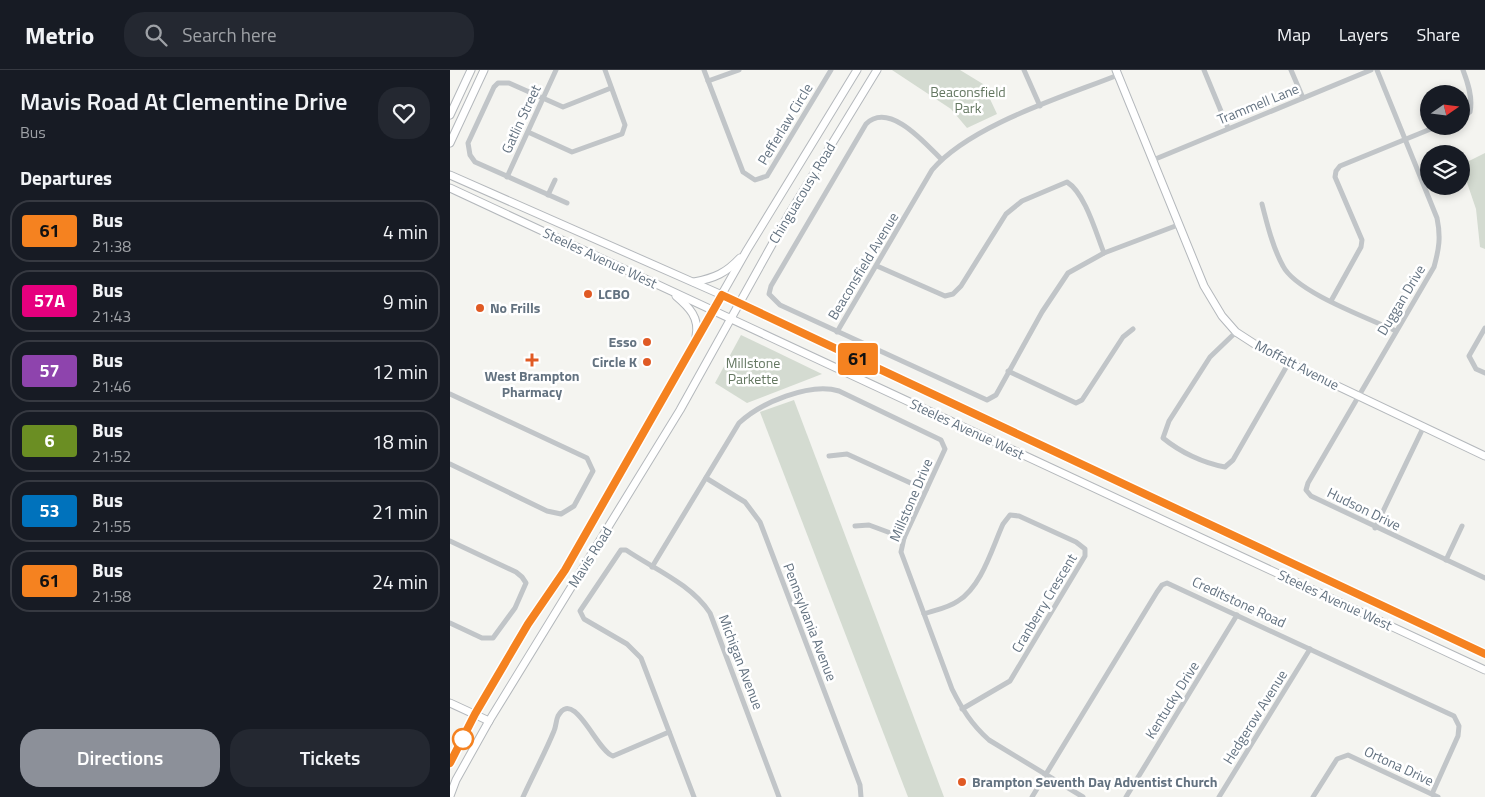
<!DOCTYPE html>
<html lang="en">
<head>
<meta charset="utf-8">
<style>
  :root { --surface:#171b24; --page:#242831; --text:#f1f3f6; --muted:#9ea1a6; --line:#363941; --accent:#8c9099 }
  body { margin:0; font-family:"Titillium Web",sans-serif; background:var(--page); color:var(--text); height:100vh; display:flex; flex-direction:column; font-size:19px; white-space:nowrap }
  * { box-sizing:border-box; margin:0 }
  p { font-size:16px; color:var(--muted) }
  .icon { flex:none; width:28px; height:28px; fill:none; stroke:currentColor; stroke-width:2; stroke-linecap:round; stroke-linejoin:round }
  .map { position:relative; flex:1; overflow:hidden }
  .panel { display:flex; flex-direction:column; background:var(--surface); width:450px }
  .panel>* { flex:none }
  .badge { padding:0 10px; border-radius:4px; font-size:18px; line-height:32px }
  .needle { width:32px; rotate:76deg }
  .tools { position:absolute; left:970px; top:15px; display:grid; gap:10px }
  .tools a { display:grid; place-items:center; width:50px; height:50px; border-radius:50%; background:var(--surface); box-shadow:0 2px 8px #0003; font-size:25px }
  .map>.badge { position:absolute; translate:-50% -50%; box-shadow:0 0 0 2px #fff }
  h2 { padding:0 20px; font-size:19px; line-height:45px }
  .round { display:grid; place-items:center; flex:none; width:52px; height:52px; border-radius:20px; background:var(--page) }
  .overview { display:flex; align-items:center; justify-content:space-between; height:85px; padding:0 20px }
  h1 { font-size:24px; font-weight:600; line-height:38px }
  .primary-button { display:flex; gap:10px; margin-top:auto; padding:10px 20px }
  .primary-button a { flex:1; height:58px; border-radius:20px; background:var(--accent); color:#fff; font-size:20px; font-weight:600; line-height:58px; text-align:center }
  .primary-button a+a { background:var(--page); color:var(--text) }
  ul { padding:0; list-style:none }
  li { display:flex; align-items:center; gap:15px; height:62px; margin:0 10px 8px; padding:0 10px; border:2px solid var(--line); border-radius:20px }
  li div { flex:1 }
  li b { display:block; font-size:19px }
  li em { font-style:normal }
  li .badge { min-width:55px; font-weight:700; text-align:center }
  header { display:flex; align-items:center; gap:30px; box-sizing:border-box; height:70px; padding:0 25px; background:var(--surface); border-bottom:1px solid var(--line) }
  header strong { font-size:24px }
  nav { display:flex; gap:28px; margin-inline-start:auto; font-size:18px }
  .search { width:350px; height:45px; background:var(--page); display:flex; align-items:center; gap:12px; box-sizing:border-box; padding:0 18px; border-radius:20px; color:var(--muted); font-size:19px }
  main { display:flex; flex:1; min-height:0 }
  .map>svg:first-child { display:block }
  .green { fill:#d4dbd1 }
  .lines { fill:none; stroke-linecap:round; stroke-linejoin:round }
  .secondary-casing { stroke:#b4b8bc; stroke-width:9 }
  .street { stroke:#c1c5c8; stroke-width:5 }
  .secondary { stroke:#fff; stroke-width:7 }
  .line-casing { stroke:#fff; stroke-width:11 }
  .line { stroke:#f58220; stroke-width:8 }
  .poi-dot { fill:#e05a24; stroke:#fff; stroke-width:2 }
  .stop-dot { fill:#fff; stroke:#f58220; stroke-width:2.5 }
  .labels { text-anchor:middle; stroke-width:5; stroke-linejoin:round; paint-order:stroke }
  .park-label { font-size:14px; fill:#657862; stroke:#fff }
  .street-label { font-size:14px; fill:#637280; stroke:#fff }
  .poi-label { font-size:14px; font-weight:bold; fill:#637280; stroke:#fff; text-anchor:start }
</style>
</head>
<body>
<header>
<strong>Metrio</strong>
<div class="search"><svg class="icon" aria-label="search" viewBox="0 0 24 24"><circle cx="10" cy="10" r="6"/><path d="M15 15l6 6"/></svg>Search here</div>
<nav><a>Map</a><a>Layers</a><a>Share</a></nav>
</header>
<main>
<section class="panel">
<div class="overview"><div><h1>Mavis Road At Clementine Drive</h1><p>Bus</p></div><a class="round"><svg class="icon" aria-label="heart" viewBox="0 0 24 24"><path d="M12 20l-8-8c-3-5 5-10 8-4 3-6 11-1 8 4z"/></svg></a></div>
<h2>Departures</h2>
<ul>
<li><span class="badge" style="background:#f58220;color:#111">61</span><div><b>Bus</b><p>21:38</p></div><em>4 min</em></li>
<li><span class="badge" style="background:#e6007e;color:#fff">57A</span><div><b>Bus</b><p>21:43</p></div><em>9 min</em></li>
<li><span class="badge" style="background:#8e44ad;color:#fff">57</span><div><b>Bus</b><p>21:46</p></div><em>12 min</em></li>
<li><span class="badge" style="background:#6b8e23;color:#fff">6</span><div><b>Bus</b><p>21:52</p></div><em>18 min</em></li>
<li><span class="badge" style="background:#0072bc;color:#fff">53</span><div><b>Bus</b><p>21:55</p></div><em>21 min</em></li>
<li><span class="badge" style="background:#f58220;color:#111">61</span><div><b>Bus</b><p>21:58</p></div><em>24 min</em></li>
</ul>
<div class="primary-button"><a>Directions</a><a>Tickets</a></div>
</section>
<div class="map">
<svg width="1035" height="727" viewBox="0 0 1035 727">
  <rect width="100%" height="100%" fill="#f4f4f0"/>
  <!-- green -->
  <g class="green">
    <path d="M442 0H510L533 14 547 44 517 58 501 39Z"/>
    <path d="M1035 83V179L1030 177 1026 139 1011 95Z"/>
    <path d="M291 265 372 304 297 333 265 313Z"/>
    <path d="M344 330 494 727H458L310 342Z"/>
  </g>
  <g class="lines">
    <!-- secondary casing -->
    <g class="secondary-casing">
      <g id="secondary">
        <path d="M666 0 754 216 772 246 786 262 820 284 1035 386"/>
        <path d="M0 45 21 0"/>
        <path d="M0 73 34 0"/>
        <path d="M0 105 272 225 1035 584"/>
        <path d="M0 118 1035 600"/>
        <path d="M244 212C265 208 276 203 290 188"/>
        <path d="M226 226C239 237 250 248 246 266"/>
        <path d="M0 633 39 651"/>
        <path d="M0 693 25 644 78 554 115 500 297 180 407 0"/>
        <path d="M0 726 6 710 39 651 230 340 339 144 427 0"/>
      </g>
    </g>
    <!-- street -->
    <g class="street">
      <path d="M254 0 293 102 305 110 317 106 381 0"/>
      <path d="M574 0 590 36"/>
      <path d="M754 0 778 58"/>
      <path d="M841 0 853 28"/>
      <path d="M927 0 987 148C991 167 989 179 984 197L858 413 856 420 861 426 1035 508"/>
      <path d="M258 11 289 0"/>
      <path d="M1011 46 1020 42C1023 28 1018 13 1013 0"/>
      <path d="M78 62 122 82 172 64 175 55 155 0"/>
      <path d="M491 89C475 73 439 31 416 54L321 216 319 224 330 235 537 330 546 325 592 242 618 203 654 183 728 155"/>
      <path d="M703 90 921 0"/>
      <path d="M57 107 106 0"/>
      <path d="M98 125 105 110"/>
      <path d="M117 133 25 92 20 85 18 73 44 17 48 13H59L113 37 161 18"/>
      <path d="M812 134C817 154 823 178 833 196 846 222 918 248 946 261"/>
      <path d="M427 196 495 226 503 224 511 216 556 144 572 131 617 112C635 123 646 163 654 183"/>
      <path d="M881 231 911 177 912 170 885 107 886 101 890 96 988 56"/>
      <path d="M1035 258 1019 286 1026 299 1035 303"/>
      <path d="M387 262 482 100C520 55 613 27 668 5"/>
      <path d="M786 262 760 287 719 351 713 368C730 382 753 393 775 397L783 390 838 294"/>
      <path d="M558 301 626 333 632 330 673 267 683 259"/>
      <path d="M0 324 137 388 143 401 124 436 111 444 97 441 0 394"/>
      <path d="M379 386 397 384 476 420"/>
      <path d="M256 408 295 432 310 452 410 715 411 727"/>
      <path d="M405 456 419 455 454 468"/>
      <path d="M925 458 974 356"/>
      <path d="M0 471 66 502 72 507 76 513 65 538 43 568H32L0 553"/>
      <path d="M996 490 1012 456"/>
      <path d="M202 497 289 353C310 333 360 312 389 321L491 370 495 379 454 468 451 482 502 619C512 639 522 655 539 670L633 727"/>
      <path d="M474 544C485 540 498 538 508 531 532 516 542 478 553 454L560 445 569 446 626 472 635 479V486L560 611 512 639"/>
      <path d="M73 727C83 705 95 683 104 661 106 657 106 650 108 646 124 617 147 682 163 686L219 662"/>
      <path d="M244 727 191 588 177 574 134 549 130 541 171 480H176C204 499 241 514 260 543L329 727"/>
      <path d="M582 727 707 522 712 515 717 513 1004 646 1009 656 1008 666 982 724"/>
      <path d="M676 727 787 545"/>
      <path d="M769 727 860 579"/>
      <path d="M863 727 887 689 898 685 988 727"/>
    </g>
    <!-- secondary -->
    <use href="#secondary" class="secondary"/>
  </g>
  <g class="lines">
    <!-- line casing -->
    <g class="line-casing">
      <path id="line" d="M0 693 25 644 78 554 115 500 272 225 1035 584"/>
    </g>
    <!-- line -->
    <use href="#line" class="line"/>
  </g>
  <!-- markers -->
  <g class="poi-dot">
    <circle cx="138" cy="224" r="5"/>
    <circle cx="30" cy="238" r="5"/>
    <circle cx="197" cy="272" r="5"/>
    <path d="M79.5 282.5h5v5h5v5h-5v5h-5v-5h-5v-5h5z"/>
    <circle cx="197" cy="292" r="5"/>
    <circle cx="512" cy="712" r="5"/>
  </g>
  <circle class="stop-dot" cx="13" cy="669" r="10"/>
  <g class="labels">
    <!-- park labels -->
    <g class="park-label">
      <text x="518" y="27">Beaconsfield<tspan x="518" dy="16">Park</tspan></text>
      <text x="303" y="298">Millstone<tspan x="303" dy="16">Parkette</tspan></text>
    </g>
    <!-- street labels -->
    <g class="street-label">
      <text transform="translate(808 34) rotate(-22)" y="5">Trammell Lane</text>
      <text transform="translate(71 49) rotate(-65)" y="5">Gatlin Street</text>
      <text transform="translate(335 54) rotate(-59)" y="5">Pefferlaw Circle</text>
      <text transform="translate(352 123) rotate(-59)" y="5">Chinguacousy Road</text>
      <text transform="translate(150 188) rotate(25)" y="5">Steeles Avenue West</text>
      <text transform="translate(413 196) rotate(-59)" y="5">Beaconsfield Avenue</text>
      <text transform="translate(951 230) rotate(-59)" y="5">Duggan Drive</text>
      <text transform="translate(847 295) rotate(27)" y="5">Moffatt Avenue</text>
      <text transform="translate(517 359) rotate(25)" y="5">Steeles Avenue West</text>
      <text transform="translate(461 430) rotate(-67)" y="5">Millstone Drive</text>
      <text transform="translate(914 439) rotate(26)" y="5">Hudson Drive</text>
      <text transform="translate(140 487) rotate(-58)" y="5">Mavis Road</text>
      <text transform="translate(885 530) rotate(25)" y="5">Steeles Avenue West</text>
      <text transform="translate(789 532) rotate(25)" y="5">Creditstone Road</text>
      <text transform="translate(594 533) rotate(-59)" y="5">Cranberry Crescent</text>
      <text transform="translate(360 552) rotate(69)" y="5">Pennsylvania Avenue</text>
      <text transform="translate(291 592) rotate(69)" y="5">Michigan Avenue</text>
      <text transform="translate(722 630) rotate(-58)" y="5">Kentucky Drive</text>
      <text transform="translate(805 647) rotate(-58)" y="5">Hedgerow Avenue</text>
      <text transform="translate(949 696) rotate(25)" y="5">Ortona Drive</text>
    </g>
    <!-- poi labels -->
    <g class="poi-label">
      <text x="148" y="229">LCBO</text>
      <text x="40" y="243">No Frills</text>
      <text x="187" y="277" text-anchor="end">Esso</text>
      <text x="187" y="297" text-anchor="end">Circle K</text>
      <text x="82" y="311" text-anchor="middle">West Brampton<tspan x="82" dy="16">Pharmacy</tspan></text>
      <text x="522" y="717">Brampton Seventh Day Adventist Church</text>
    </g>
  </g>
</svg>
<div class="tools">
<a><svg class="needle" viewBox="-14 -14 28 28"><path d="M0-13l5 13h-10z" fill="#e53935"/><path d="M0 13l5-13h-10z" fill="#9ea1a6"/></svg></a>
<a><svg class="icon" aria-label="layers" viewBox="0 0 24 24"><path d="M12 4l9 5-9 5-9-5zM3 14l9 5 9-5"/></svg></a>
</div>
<b class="badge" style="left:408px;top:289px;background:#f58220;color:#111">61</b>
</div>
</main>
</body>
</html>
